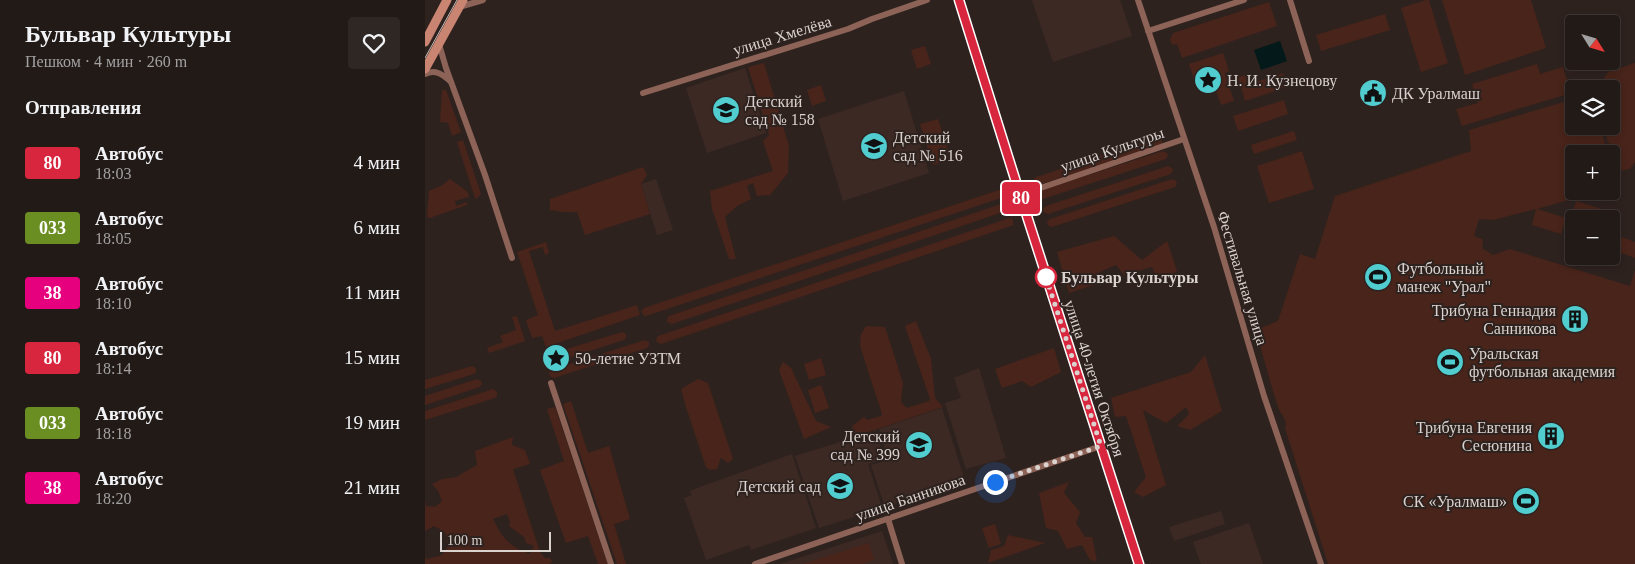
<!DOCTYPE html>
<html lang="ru">
<head>
<meta charset="utf-8">
<style>
  :root { --surface:#221a17; --page:#2e2724; --text:#f1f3f6; --muted:#a2a1a1; --line:#3f3836 }
  body { margin:0; font-family:"Times New Roman",serif; background:var(--page); color:var(--text); height:100vh; display:flex; flex-direction:column; font-size:19px; white-space:nowrap }
  * { box-sizing:border-box; margin:0 }
  p { font-size:16px; color:var(--muted) }
  .icon { flex:none; width:28px; height:28px; fill:none; stroke:currentColor; stroke-width:2; stroke-linecap:round; stroke-linejoin:round }
  .map { position:relative; flex:1; overflow:hidden }
  .side { display:flex; flex-direction:column; background:var(--surface); width:425px }
  .side>* { flex:none }
  .badge { padding:0 10px; border-radius:4px; font-size:18px; line-height:32px }
  .needle { width:32px; rotate:127deg }
  .tools { position:absolute; left:1140px; top:15px; display:grid; gap:10px }
  .tools a { display:grid; place-items:center; width:55px; height:55px; border-radius:5px; background:var(--surface); box-shadow:0 2px 8px #0003,0 0 0 1px var(--line); font-size:25px }
  .scale { position:absolute; left:15px; bottom:12px; width:111px; box-sizing:border-box; padding-left:5px; border:2px solid #dad2cf; border-top:0; font-size:14px; line-height:18px; white-space:nowrap; color:#dad2cf; -webkit-text-stroke:4px #2e221f; paint-order:stroke }
  .you { position:absolute; width:25px; height:25px; margin:-12px; border:4px solid #fff; border-radius:50%; background:#1a73e8; box-shadow:0 0 0 8px #1a73e833 }
  .map>.badge { position:absolute; translate:-50% -50%; box-shadow:0 0 0 2px #fff }
  h2 { padding:0 25px; font-size:19px; line-height:45px }
  .round { display:grid; place-items:center; flex:none; width:52px; height:52px; border-radius:5px; background:var(--page) }
  .head { display:flex; align-items:center; justify-content:space-between; height:85px; padding:0 25px }
  h1 { font-size:24px; font-weight:700; line-height:38px }
  ul { padding:0; list-style:none }
  li { display:flex; align-items:center; gap:15px; height:65px; padding:0 25px }
  li div { flex:1 }
  li b { display:block; font-size:19px }
  li em { font-style:normal }
  li .badge { min-width:55px; font-weight:700; text-align:center }
  main { display:flex; flex:1; min-height:0 }
  .map>svg:first-child { display:block }
  .built { fill:#3c2924 }
  .green { fill:#48241a; fill-rule:evenodd }
  .water { fill:#041919 }
  .lines { fill:none; stroke-linecap:round; stroke-linejoin:round }
  .minor { stroke:#8d6357; stroke-width:6 }
  .secondary { stroke:#c98572; stroke-width:9 }
  .tram { stroke:#c6bebb; stroke-width:1 }
  .line-casing { stroke:#fff; stroke-width:11 }
  .line { stroke:#d7263d; stroke-width:8 }
  .walk { stroke:#dad2cf; stroke-width:5; stroke-dasharray:0 9 }
  .stop-dot { fill:#fff; stroke:#d7263d; stroke-width:2.5 }
  .labels { text-anchor:middle; stroke-width:4; stroke-linejoin:round; paint-order:stroke }
  .street-label { font-size:16px; fill:#dad2cf; stroke:#2e221f }
  .poi-label { font-size:16px; fill:#dad2cf; stroke:#2e221f; text-anchor:start }
  .stop-label { font-size:16px; font-weight:bold; fill:#dad2cf; stroke:#2e221f; text-anchor:start }
</style>
</head>
<body>
<main>
<section class="side">
<div class="head"><div><h1>Бульвар Культуры</h1><p>Пешком · 4 мин · 260 m</p></div><a class="round"><svg class="icon" aria-label="heart" viewBox="0 0 24 24"><path d="M12 20l-8-8c-3-5 5-10 8-4 3-6 11-1 8 4z"/></svg></a></div>
<h2>Отправления</h2>
<ul>
<li><span class="badge" style="background:#d7263d;color:#fff">80</span><div><b>Автобус</b><p>18:03</p></div><em>4 мин</em></li>
<li><span class="badge" style="background:#6b8e23;color:#fff">033</span><div><b>Автобус</b><p>18:05</p></div><em>6 мин</em></li>
<li><span class="badge" style="background:#e6007e;color:#fff">38</span><div><b>Автобус</b><p>18:10</p></div><em>11 мин</em></li>
<li><span class="badge" style="background:#d7263d;color:#fff">80</span><div><b>Автобус</b><p>18:14</p></div><em>15 мин</em></li>
<li><span class="badge" style="background:#6b8e23;color:#fff">033</span><div><b>Автобус</b><p>18:18</p></div><em>19 мин</em></li>
<li><span class="badge" style="background:#e6007e;color:#fff">38</span><div><b>Автобус</b><p>18:20</p></div><em>21 мин</em></li>
</ul>
</section>
<div class="map">
<svg width="1210" height="564" viewBox="0 0 1210 564">
  <rect width="100%" height="100%" fill="#2e221f"/>
  <!-- built -->
  <g class="built">
    <path d="M607 0H695L707 36 628 62Z"/>
    <path d="M320 68 341 133 282 153 261 88Z"/>
    <path d="M479 91 504 173 418 201 393 119Z"/>
    <path d="M231 179 248 230 232 235 216 184Z"/>
    <path d="M554 368 581 458 541 469 520 403 536 398 529 378Z"/>
    <path d="M517 408 540 481 460 507 446 465 463 460 454 429Z"/>
    <path d="M451 431 459 459 443 464 457 508 394 528 370 456Z"/>
    <path d="M367 454 391 528 326 550 324 545 281 560 259 498 267 495 265 491 275 487Z"/>
    <path d="M796 511 800 524 749 541 744 527Z"/>
    <path d="M824 523 838 564H776L768 542Z"/>
    <path d="M457 531 468 564H355Z"/>
  </g>
  <!-- green -->
  <g class="green">
    <path d="M1001 0H1004L1023 63 996 72 976 8Z"/>
    <path d="M1017 0H1106L1121 48 1040 75Z"/>
    <path d="M844 2 852 26 757 58 752 44 747 45 745 39 748 33Z"/>
    <path d="M960 14 965 30 896 51 891 35Z"/>
    <path d="M500 46 506 64 492 69 486 50Z"/>
    <path d="M798 53 804 71 800 73 809 101 796 105 785 74 769 79 764 64Z"/>
    <path d="M339 63 364 146 363 173 345 195 332 196 328 183 322 186 326 199 312 206 300 217 311 259H304L287 209 285 191 348 171 338 141 344 135 323 67Z"/>
    <path d="M1210 63V162L1205 169 1194 171 1186 160 1189 149 1182 141 1180 126H1186V105L1195 95 1185 84 1179 89H1171L1170 84 1178 80 1183 72Z"/>
    <path d="M1112 64 1115 74 1138 67 1146 93 1037 126 1031 109 1053 103 1047 84Z"/>
    <path d="M858 73 862 87 820 101 813 77 821 75 824 84Z"/>
    <path d="M396 85 401 101 387 106 382 90Z"/>
    <path d="M17 90H21L36 132 27 136 23 123 15 122Z"/>
    <path d="M1149 99V126H1175L1183 154H1149V191H1175L1112 209 1141 218 1136 234 1107 225 1111 209 1068 220 1054 219 1049 236 1057 239 1058 242 1057 248 1068 255 1085 249 1205 286 1210 270V564H903L860 428C863 420 856 415 853 407 845 382 838 356 831 330L853 321 875 254 890 259 910 196 1046 151 1044 130Z"/>
    <path d="M859 100 863 114 813 131 808 116Z"/>
    <path d="M513 119 526 159 508 165 495 124Z"/>
    <path d="M869 131 872 140 829 154 826 145Z"/>
    <path d="M733 137 737 140V144L736 145 613 185 609 184 608 181 611 177Z"/>
    <path d="M38 140 56 194 51 199 50 198 32 142Z"/>
    <path d="M738 151 742 153 743 155 741 159 618 199 614 197 613 194 616 190Z"/>
    <path d="M877 151 889 189 844 203 832 166Z"/>
    <path d="M743 166 747 168 748 170 746 174 623 214 619 212 618 209 621 206Z"/>
    <path d="M218 167 222 175 216 184 225 214 160 235 152 212H138L125 210V199Z"/>
    <path d="M25 179 43 192 44 197 30 201 31 206 42 202V205L5 218 2 217 4 191 16 186Z"/>
    <path d="M747 179 751 181 752 184 750 187 627 227 623 225 622 222 625 219Z"/>
    <path d="M574 190 578 192V194L576 198 221 316H219L216 311 219 308Z"/>
    <path d="M1151 201 1180 210 1178 219 1146 217Z"/>
    <path d="M579 203 583 205V208L581 211 247 324 242 322V319L244 316Z"/>
    <path d="M584 218 588 220V225L586 226 236 344 232 342 231 340 233 336Z"/>
    <path d="M1191 235 1210 242V258L1186 249Z"/>
    <path d="M689 236 717 260 742 241 752 271 734 284 727 267 699 275 691 265 670 274 671 284 644 293 632 252Z"/>
    <path d="M121 242 124 253 120 255 118 247 104 251 130 331 212 305 215 315 121 347 117 336 107 338 101 320 113 315 92 252Z"/>
    <path d="M92 316 100 341 64 353 62 348 78 342 75 336 91 330 87 317Z"/>
    <path d="M491 321 506 359 510 398 518 407 429 437 427 426 439 417 442 420 456 416 457 414 435 346 436 334 441 326 460 327 478 383 476 402 482 408 504 401 505 399 480 326Z"/>
    <path d="M197 332 201 334V338L199 340 137 360 133 358 132 355 135 351Z"/>
    <path d="M220 340 224 342V345L222 348 129 378 125 376 124 373 126 370Z"/>
    <path d="M629 348 636 372 606 387 597 381 577 388 570 369Z"/>
    <path d="M780 355 797 411 765 430 752 426 764 414 761 407 741 423 718 410 741 485 718 497 709 492 721 477 701 416 690 417 686 398 766 372Z"/>
    <path d="M396 358 401 375 384 380 379 364Z"/>
    <path d="M358 362 366 368 391 421 406 427 379 439 354 370Z"/>
    <path d="M47 366 51 368V372L49 374 0 389V380Z"/>
    <path d="M52 379 56 381 57 384 55 387 0 405V396Z"/>
    <path d="M273 379 283 383 308 459 303 463 296 458 292 469 285 470 281 467 260 404 256 389Z"/>
    <path d="M396 385 404 408 390 413 383 390Z"/>
    <path d="M68 389 72 392V396L70 398 0 420V411Z"/>
    <path d="M146 401 163 453 184 446 205 519 189 524 201 564H192L138 404Z"/>
    <path d="M130 407 183 564H173L163 536 141 543 115 470 139 461 122 409Z"/>
    <path d="M88 437 87 445 100 450 105 464 88 469 115 552 120 558H125L127 562 124 564H0V556L2 559 17 555 23 546 20 532 9 526 0 531V499L1 506 10 507 17 501 13 491 7 484 17 479 31 477 52 465 50 451ZM82 514 85 522 84 526 99 537 101 543 109 546 105 554C84 547 77 537 68 519Z"/>
    <path d="M644 482 639 493 655 512 651 523 660 537H667L672 561 665 560 657 545 642 549 633 531 621 528 614 493Z"/>
    <path d="M570 524 576 544 564 548 557 528Z"/>
    <path d="M583 535 620 543 563 563 566 550 579 546Z"/>
    <path d="M444 543 449 560 438 564H377Z"/>
  </g>
  <!-- water -->
  <path class="water" d="M855 41 862 61 836 70 829 50Z"/>
  <g class="lines">
    <!-- minor -->
    <g class="minor">
      <path d="M713 0 789 227 839 396 896 564"/>
      <path d="M865 0 884 61"/>
      <path d="M34 7 58 0"/>
      <path d="M723 31 819 0"/>
      <path d="M14 44 21 68 60 175 87 258"/>
      <path d="M0 74C10 69 17 74 25 81"/>
      <path d="M218 93 423 29 447 19 502 0"/>
      <path d="M595 195 759 139"/>
      <path d="M126 383 186 564"/>
      <path d="M463 519 477 564"/>
      <path d="M330 564 676 446"/>
    </g>
    <!-- secondary -->
    <g class="secondary">
      <path d="M534 0 591 182 714 564"/>
      <path d="M0 42 22 0"/>
      <path d="M0 69 38 0"/>
    </g>
    <!-- tram -->
    <path class="tram" d="M0 58 32 0"/>
  </g>
  <g class="lines">
    <!-- line casing -->
    <g class="line-casing">
      <path id="line" d="M534 0 591 182 714 564"/>
    </g>
    <!-- line -->
    <use href="#line" class="line"/>
    <!-- walk -->
    <path class="walk" d="M570 482 676 446 621 277"/>
  </g>
  <!-- icons -->
  <defs>
    <g id="sight-disc" transform="scale(1.4375)"><circle r="9.5" fill="#52cdcf" stroke="#2e221f"/><path d="M0-6L1.8-2.2L6-1.7L2.9 1.2L3.7 5.4L0 3.3L-3.7 5.4L-2.9 1.2L-6-1.7L-1.8-2.2Z" fill="#111"/></g>
    <g id="civic-disc" transform="scale(1.4375)"><circle r="9.5" fill="#52cdcf" stroke="#2e221f"/><path d="M-.6-6.5H3V-4.5H.6V-3L4-1V1h2V6H-6V1h2V-1L-.6-3ZM-1.2 2.5V6h2.4V2.5Z" fill="#111"/></g>
    <g id="school-disc" transform="scale(1.4375)"><circle r="9.5" fill="#52cdcf" stroke="#2e221f"/><path d="M0-5L7-2L0 1L-7-2ZM-4 1L0 2.5L4 1V4Q0 6-4 4Z" fill="#111"/></g>
    <g id="stadium-disc" transform="scale(1.4375)"><circle r="9.5" fill="#52cdcf" stroke="#2e221f"/><path d="M0-5a6.5 5 0 1 0 0 10a6.5 5 0 1 0 0-10ZM-3.5-1.8h7v3.6h-7Z" fill="#111"/></g>
    <g id="building-disc" transform="scale(1.4375)"><circle r="9.5" fill="#52cdcf" stroke="#2e221f"/><path d="M-4-6H4V6H1V3H-1V6H-4ZM-2.5-4.3h1.7v1.8h-1.7ZM.8-4.3h1.7v1.8H.8ZM-2.5-1h1.7V.8h-1.7ZM.8-1h1.7V.8H.8Z" fill="#111"/></g>
  </defs>
  <g fill-rule="evenodd">
    <use href="#sight-disc" x="783" y="80"/>
    <use href="#civic-disc" x="948" y="93"/>
    <use href="#school-disc" x="301" y="110"/>
    <use href="#school-disc" x="449" y="146"/>
    <use href="#stadium-disc" x="953" y="277"/>
    <use href="#building-disc" x="1150" y="319"/>
    <use href="#sight-disc" x="131" y="358"/>
    <use href="#stadium-disc" x="1025" y="362"/>
    <use href="#building-disc" x="1126" y="436"/>
    <use href="#school-disc" x="494" y="445"/>
    <use href="#school-disc" x="415" y="486"/>
    <use href="#stadium-disc" x="1101" y="501"/>
  </g>
  <!-- markers -->
  <circle class="stop-dot" cx="621" cy="277" r="10"/>
  <g class="labels">
    <!-- street labels -->
    <g class="street-label">
      <text transform="translate(357 35) rotate(-17)" y="6">улица Хмелёва</text>
      <text transform="translate(687 149) rotate(-19)" y="6">улица Культуры</text>
      <text transform="translate(818 278) rotate(73)" y="6">Фестивальная улица</text>
      <text transform="translate(670 378) rotate(72)" y="6">улица 40-летия Октября</text>
      <text transform="translate(485 497) rotate(-19)" y="6">улица Банникова</text>
    </g>
    <!-- poi labels -->
    <g class="poi-label">
      <text x="802" y="86">Н. И. Кузнецову</text>
      <text x="967" y="99">ДК Уралмаш</text>
      <text x="320" y="107">Детский<tspan x="320" dy="18">сад № 158</tspan></text>
      <text x="468" y="143">Детский<tspan x="468" dy="18">сад № 516</tspan></text>
      <text x="972" y="274">Футбольный<tspan x="972" dy="18">манеж "Урал"</tspan></text>
      <text x="1131" y="316" text-anchor="end">Трибуна Геннадия<tspan x="1131" dy="18">Санникова</tspan></text>
      <text x="1044" y="359">Уральская<tspan x="1044" dy="18">футбольная академия</tspan></text>
      <text x="150" y="364">50-летие УЗТМ</text>
      <text x="1107" y="433" text-anchor="end">Трибуна Евгения<tspan x="1107" dy="18">Сесюнина</tspan></text>
      <text x="475" y="442" text-anchor="end">Детский<tspan x="475" dy="18">сад № 399</tspan></text>
      <text x="396" y="492" text-anchor="end">Детский сад</text>
      <text x="1082" y="507" text-anchor="end">СК «Уралмаш»</text>
    </g>
    <!-- stop labels -->
    <g class="stop-label">
      <text x="636" y="283">Бульвар Культуры</text>
    </g>
  </g>
</svg>
<div class="tools">
<a><svg class="needle" viewBox="-14 -14 28 28"><path d="M0-13l5 13h-10z" fill="#e53935"/><path d="M0 13l5-13h-10z" fill="#a2a1a1"/></svg></a>
<a><svg class="icon" aria-label="layers" viewBox="0 0 24 24"><path d="M12 4l9 5-9 5-9-5zM3 14l9 5 9-5"/></svg></a>
<a>+</a>
<a>−</a>
</div>
<div class="scale">100 m</div>
<div class="you" style="left:570px;top:482px"></div>
<b class="badge" style="left:596px;top:198px;background:#d7263d;color:#fff">80</b>
</div>
</main>
</body>
</html>
